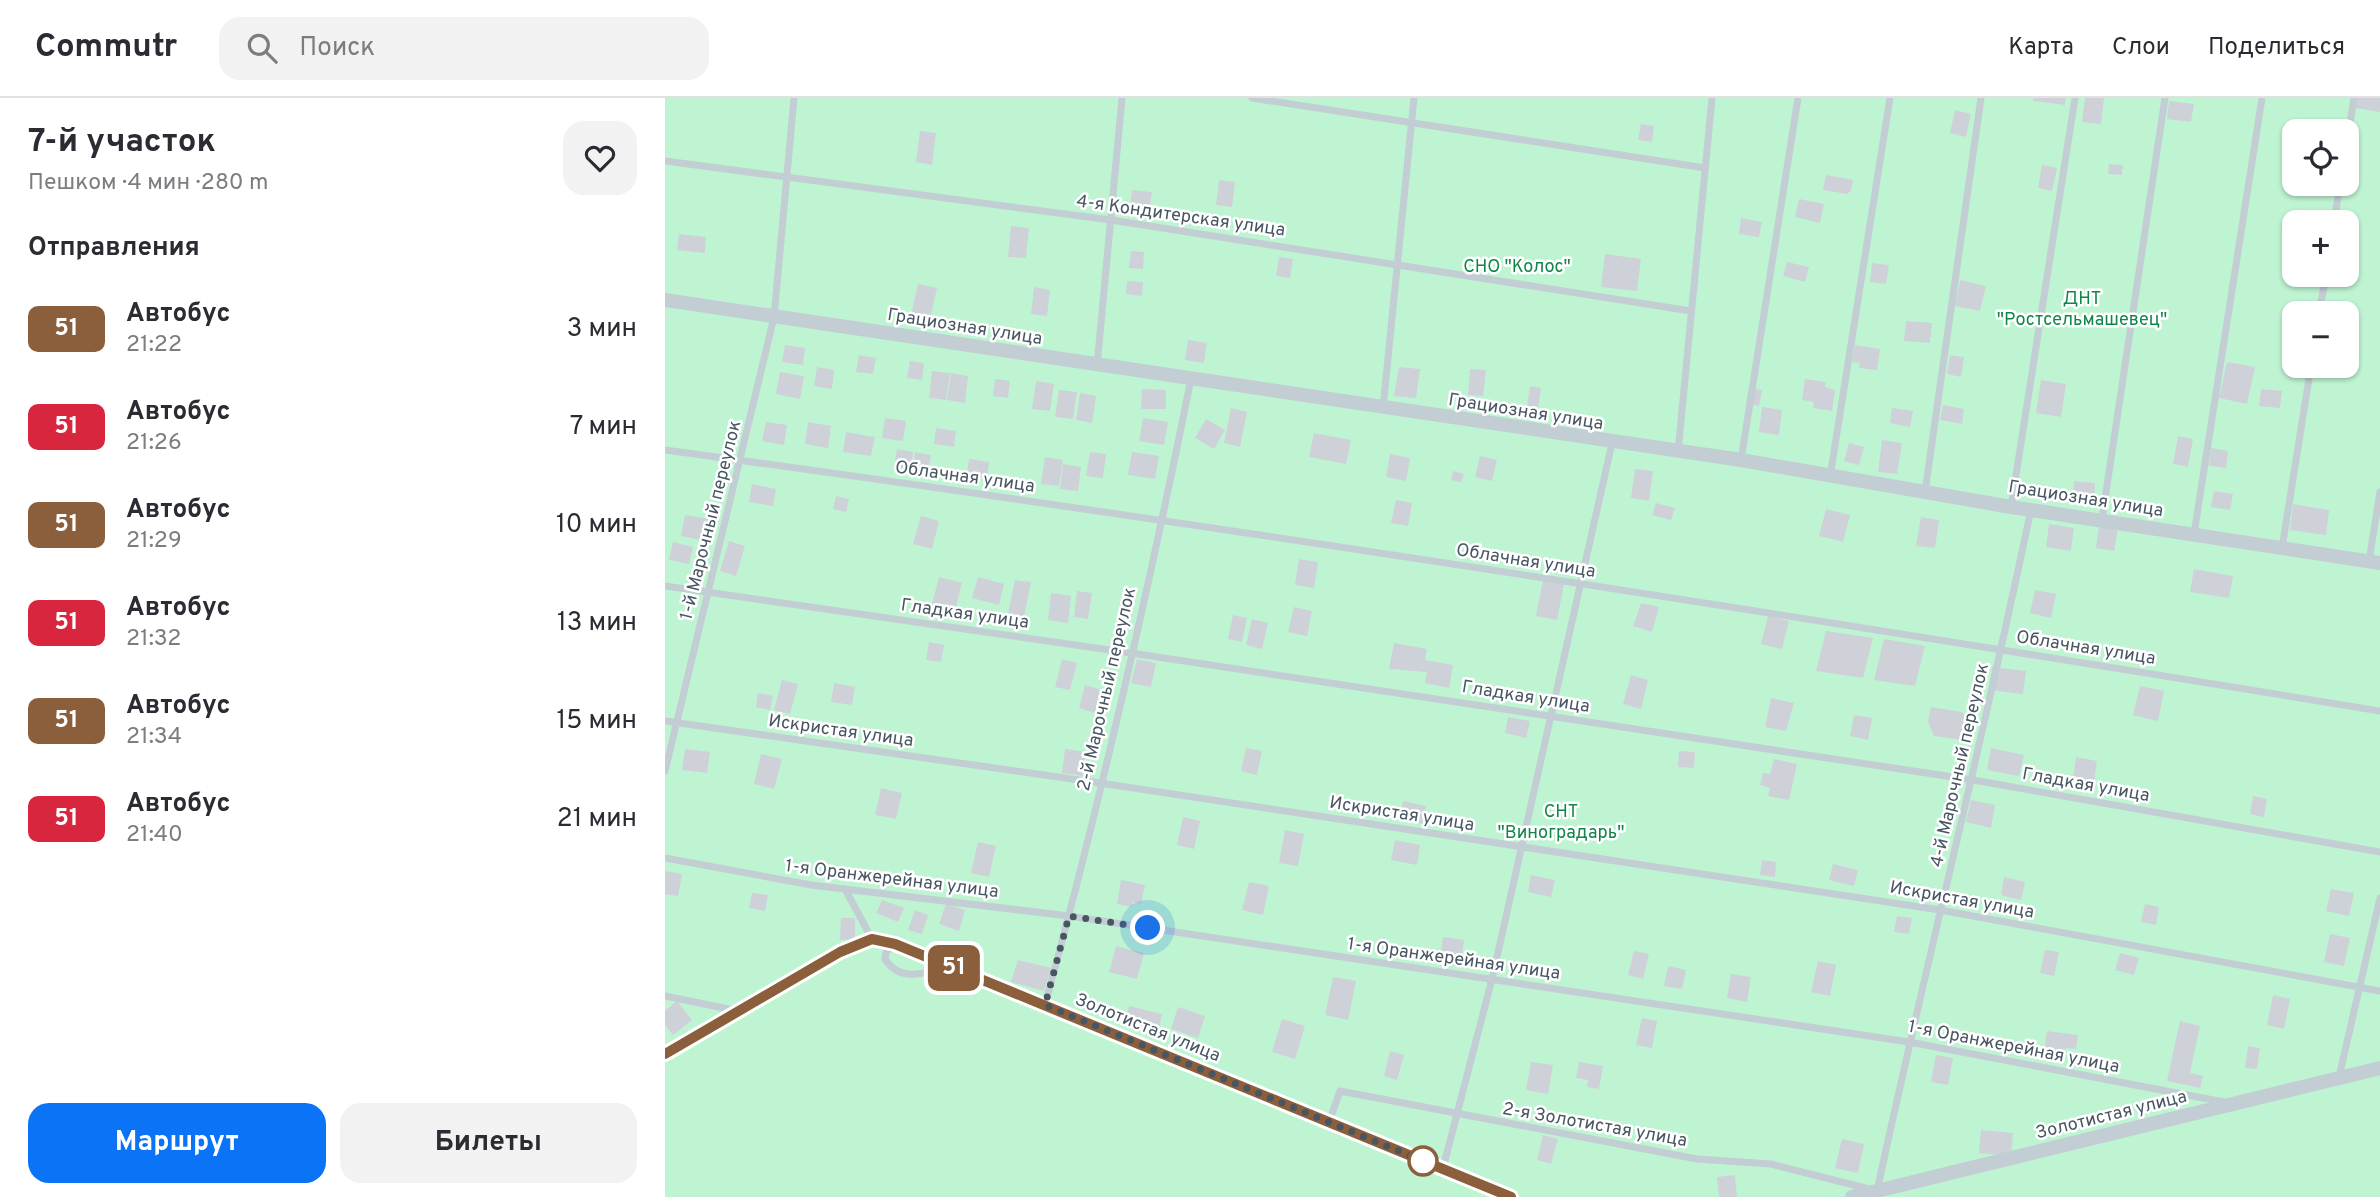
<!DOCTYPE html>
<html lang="ru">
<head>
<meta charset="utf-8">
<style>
  :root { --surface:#fff; --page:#f2f2f3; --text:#2b2b33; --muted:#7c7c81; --line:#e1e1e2; --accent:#0b73f5 }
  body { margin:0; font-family:Overpass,sans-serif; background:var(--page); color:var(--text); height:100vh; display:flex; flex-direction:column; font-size:26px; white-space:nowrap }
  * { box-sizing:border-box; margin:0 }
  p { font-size:23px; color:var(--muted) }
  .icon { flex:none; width:38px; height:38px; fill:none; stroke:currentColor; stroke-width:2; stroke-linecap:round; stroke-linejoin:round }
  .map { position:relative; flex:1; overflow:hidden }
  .sheet { display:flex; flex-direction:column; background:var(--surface); width:665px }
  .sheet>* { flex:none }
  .badge { padding:0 14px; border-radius:10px; font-size:24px; line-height:46px }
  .controls { position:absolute; left:1617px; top:21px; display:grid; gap:14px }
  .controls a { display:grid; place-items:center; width:77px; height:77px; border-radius:14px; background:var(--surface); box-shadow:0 2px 5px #0004; font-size:35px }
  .you { position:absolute; width:35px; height:35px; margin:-18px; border:5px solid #fff; border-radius:50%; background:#1a73e8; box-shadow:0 0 0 10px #1a73e833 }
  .map>.badge { position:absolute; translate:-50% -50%; box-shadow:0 0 0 4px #fff }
  h2 { padding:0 28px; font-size:26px; line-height:63px }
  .round { display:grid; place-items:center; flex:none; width:74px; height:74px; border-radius:21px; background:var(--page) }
  .headline { display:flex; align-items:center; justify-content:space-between; height:119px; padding:0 28px }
  h1 { font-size:33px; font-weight:700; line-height:52px }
  .action { display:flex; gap:14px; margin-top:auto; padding:14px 28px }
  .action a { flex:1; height:80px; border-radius:21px; background:var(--accent); color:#fff; font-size:28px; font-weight:700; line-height:80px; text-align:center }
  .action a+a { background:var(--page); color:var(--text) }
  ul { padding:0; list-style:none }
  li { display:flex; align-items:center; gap:21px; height:98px; padding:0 28px }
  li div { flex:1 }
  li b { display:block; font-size:26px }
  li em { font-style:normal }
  li .badge { min-width:77px; font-weight:700; text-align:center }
  header { display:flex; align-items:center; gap:42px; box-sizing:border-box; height:98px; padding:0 35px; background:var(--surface); border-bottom:2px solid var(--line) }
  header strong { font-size:33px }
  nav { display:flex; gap:38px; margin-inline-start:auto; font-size:24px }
  .search { width:490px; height:63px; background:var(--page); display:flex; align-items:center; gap:18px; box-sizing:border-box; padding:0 24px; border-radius:21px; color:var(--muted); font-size:26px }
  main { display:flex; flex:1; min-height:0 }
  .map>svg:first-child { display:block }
  .green { fill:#bff4d3; fill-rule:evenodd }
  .building { fill:#ced1d8 }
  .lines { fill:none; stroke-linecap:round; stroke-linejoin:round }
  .lane { stroke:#c2cdd4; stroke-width:7 }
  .street { stroke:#c2cdd4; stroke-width:14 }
  .line-casing { stroke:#fff; stroke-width:16 }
  .line { stroke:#8b5e3c; stroke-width:10 }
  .walk { stroke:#485662; stroke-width:7; stroke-dasharray:0 12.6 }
  .stop-dot { fill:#fff; stroke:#8b5e3c; stroke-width:3.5 }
  .labels { text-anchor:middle; stroke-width:5; stroke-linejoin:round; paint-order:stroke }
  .street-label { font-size:18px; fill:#485662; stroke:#fff }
  .park-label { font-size:18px; fill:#10864a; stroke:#fff }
</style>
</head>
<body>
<header>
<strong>Commutr</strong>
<div class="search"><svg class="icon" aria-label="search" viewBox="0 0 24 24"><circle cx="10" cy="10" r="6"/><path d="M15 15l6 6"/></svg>Поиск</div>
<nav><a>Карта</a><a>Слои</a><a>Поделиться</a></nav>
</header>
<main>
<section class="sheet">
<div class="headline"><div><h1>7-й участок</h1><p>Пешком · 4 мин · 280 m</p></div><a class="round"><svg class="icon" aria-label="heart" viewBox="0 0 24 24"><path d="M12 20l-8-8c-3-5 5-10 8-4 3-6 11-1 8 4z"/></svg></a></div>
<h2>Отправления</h2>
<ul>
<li><span class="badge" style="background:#8b5e3c;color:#fff">51</span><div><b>Автобус</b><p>21:22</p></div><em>3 мин</em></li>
<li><span class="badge" style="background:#d7263d;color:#fff">51</span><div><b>Автобус</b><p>21:26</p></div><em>7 мин</em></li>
<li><span class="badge" style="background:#8b5e3c;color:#fff">51</span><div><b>Автобус</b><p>21:29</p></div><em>10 мин</em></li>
<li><span class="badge" style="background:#d7263d;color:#fff">51</span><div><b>Автобус</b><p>21:32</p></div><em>13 мин</em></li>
<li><span class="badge" style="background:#8b5e3c;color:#fff">51</span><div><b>Автобус</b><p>21:34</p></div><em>15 мин</em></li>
<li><span class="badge" style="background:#d7263d;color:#fff">51</span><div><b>Автобус</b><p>21:40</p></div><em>21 мин</em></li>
</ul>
<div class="action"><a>Маршрут</a><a>Билеты</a></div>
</section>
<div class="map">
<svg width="1715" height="1099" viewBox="0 0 1715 1099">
  <rect width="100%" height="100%" fill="#f4f2f2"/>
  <!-- green -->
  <path class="green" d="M0 0H1715V1099H0ZM1629 33H1682V86H1629ZM1629 124H1682V177H1629ZM1629 215H1682V268H1629Z"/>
  <!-- building -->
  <g class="building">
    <path d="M1368 0H1401L1400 7 1368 3Z"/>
    <path d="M1420 0H1439L1436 26 1417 24Z"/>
    <path d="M1692 0H1715V14L1690 10Z"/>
    <path d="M1504 3 1529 6 1526 24 1502 21Z"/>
    <path d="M1290 12 1306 16 1301 39 1285 35Z"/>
    <path d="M1628 21 1644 23 1642 33H1629V43H1624Z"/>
    <path d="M976 26 989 28 987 44 973 42Z"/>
    <path d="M255 33 271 35 267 67 251 64Z"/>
    <path d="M1444 66 1458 67 1457 77 1443 76Z"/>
    <path d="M1377 67 1392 70 1387 93 1373 90Z"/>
    <path d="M1161 77 1188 82 1186 93 1182 96 1158 92Z"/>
    <path d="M554 82 570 84 567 109 551 107Z"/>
    <path d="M1650 86H1664L1662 98 1649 97Z"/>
    <path d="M467 92 487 94 484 117 464 115Z"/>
    <path d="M1134 101 1159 106 1155 125 1130 119Z"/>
    <path d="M1076 120 1097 124 1094 139 1074 136Z"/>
    <path d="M346 128 364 130 361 160 343 159Z"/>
    <path d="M14 136 41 139 40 155 12 152Z"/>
    <path d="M466 153 479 154 478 171 464 170Z"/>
    <path d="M940 156 976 161 972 193 936 189Z"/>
    <path d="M614 159 628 161 625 180 611 178Z"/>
    <path d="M1122 164 1144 169 1140 184 1118 178Z"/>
    <path d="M1207 165 1224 167 1221 186 1205 184Z"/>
    <path d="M1295 182 1321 188 1315 213 1290 208Z"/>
    <path d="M462 183 478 184 477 198 461 196Z"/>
    <path d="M253 186 272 190 265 221 246 217Z"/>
    <path d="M369 189 385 192 382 218 366 216Z"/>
    <path d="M1682 216 1689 217 1686 235 1682 234Z"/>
    <path d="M1241 223 1267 225 1265 245 1239 243Z"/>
    <path d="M523 242 542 245 539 265 520 262Z"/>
    <path d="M120 247 140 250 138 267 117 264Z"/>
    <path d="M1190 247 1215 251 1212 272 1194 270 1195 265 1187 264Z"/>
    <path d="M194 257 211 260 208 276 191 274Z"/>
    <path d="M1285 257 1299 259 1296 279 1282 276Z"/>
    <path d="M245 263 259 265 257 282 242 280Z"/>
    <path d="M1562 264 1590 269 1582 306 1554 300Z"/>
    <path d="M152 269 169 272 167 291 149 288Z"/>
    <path d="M734 269 755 271 751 300 729 298Z"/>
    <path d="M805 271 821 272 818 298 803 297Z"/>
    <path d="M267 273 285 275 281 302 264 300Z"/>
    <path d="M115 274 139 278 135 301 111 296Z"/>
    <path d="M286 275 303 278 300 305 282 302Z"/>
    <path d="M330 281 345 283 343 300 328 298Z"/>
    <path d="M1140 281 1161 284 1160 289 1170 292 1167 313 1148 310 1149 304 1137 302Z"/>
    <path d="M1376 282 1401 286 1396 319 1371 315Z"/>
    <path d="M371 283 389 286 385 313 367 311Z"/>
    <path d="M865 288 876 290 873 310 862 308Z"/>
    <path d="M1084 290 1097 292 1094 308 1081 306Z"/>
    <path d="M477 291 501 292V311H476Z"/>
    <path d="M1596 291 1617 293 1615 310 1594 308Z"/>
    <path d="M394 292 412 294 408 321 390 319Z"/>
    <path d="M415 295 431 298 427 325 411 322Z"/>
    <path d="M1278 307 1299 311 1297 326 1275 322Z"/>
    <path d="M1097 309 1117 312 1114 337 1094 334Z"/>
    <path d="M566 310 582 314 575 349 559 345Z"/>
    <path d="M1227 310 1248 313 1245 329 1225 325Z"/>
    <path d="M220 320 241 323 238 343 217 340Z"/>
    <path d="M478 320 503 324 499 347 474 343Z"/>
    <path d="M541 321 560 332 549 351 530 340Z"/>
    <path d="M101 324 122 327 119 347 97 343Z"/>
    <path d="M143 324 166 328 163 350 140 346Z"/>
    <path d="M271 330 291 333 289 349 269 346Z"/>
    <path d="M181 334 210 339 206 358 178 354Z"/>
    <path d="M649 335 686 342 681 366 644 359Z"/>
    <path d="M1513 338 1528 341 1523 369 1508 366Z"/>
    <path d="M1217 342 1237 345 1232 376 1213 374Z"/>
    <path d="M1184 345 1199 349 1194 367 1179 363Z"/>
    <path d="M1546 350 1563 353 1561 370 1544 368Z"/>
    <path d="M232 351 248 354 246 372 229 369Z"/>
    <path d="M250 354 266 357 263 375 247 373Z"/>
    <path d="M425 354 441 356 438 380 421 378Z"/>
    <path d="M467 354 494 358 490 381 463 377Z"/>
    <path d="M725 356 745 360 741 383 721 379Z"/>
    <path d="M815 358 832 362 827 383 810 379Z"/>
    <path d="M380 359 398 362 394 388 376 386Z"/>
    <path d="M304 361 324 364 322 380 302 377Z"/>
    <path d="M398 366 416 369 413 393 395 391Z"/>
    <path d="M970 371 988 373 984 403 966 400Z"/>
    <path d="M788 373 799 376 796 384 786 382Z"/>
    <path d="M1409 383 1430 385 1429 402 1407 400Z"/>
    <path d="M87 386 111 391 108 408 84 404Z"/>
    <path d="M1549 393 1568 396 1565 412 1546 409Z"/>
    <path d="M171 398 184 401 181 414 168 411Z"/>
    <path d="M731 402 747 405 743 428 726 425Z"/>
    <path d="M991 405 1010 410 1006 422 987 417Z"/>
    <path d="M1628 406 1664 412 1661 437 1625 432Z"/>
    <path d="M1161 411 1185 417 1178 444 1154 438Z"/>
    <path d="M20 417 49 422 45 444 16 438Z"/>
    <path d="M256 418 274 423 267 451 248 446Z"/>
    <path d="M1256 419 1274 422 1270 450 1251 448Z"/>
    <path d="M1384 426 1409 430 1406 453 1381 449Z"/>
    <path d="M1434 427 1453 430 1449 453 1431 450Z"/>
    <path d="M64 443 80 448 71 478 55 473Z"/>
    <path d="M8 444 28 449 24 466 4 462Z"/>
    <path d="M634 461 653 464 649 490 630 487Z"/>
    <path d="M1529 471 1568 478 1564 500 1525 494Z"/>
    <path d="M274 479 297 485 289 516 266 510Z"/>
    <path d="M313 479 339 486 334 507 307 500Z"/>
    <path d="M350 482 366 484 359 519 343 516Z"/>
    <path d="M878 482 899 486 892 522 871 518Z"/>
    <path d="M1370 492 1391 496 1386 520 1365 515Z"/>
    <path d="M412 493 427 495 423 521 409 519Z"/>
    <path d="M386 495 406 498 403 525 383 522Z"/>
    <path d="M976 505 994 509 987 534 968 528Z"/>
    <path d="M629 509 647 513 642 538 623 534Z"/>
    <path d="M568 517 582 520 577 544 563 541Z"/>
    <path d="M1103 518 1124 523 1117 551 1096 546Z"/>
    <path d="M587 521 603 525 597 551 581 547Z"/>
    <path d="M1161 533 1208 540 1198 580 1151 573Z"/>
    <path d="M1219 541 1260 548 1250 588 1209 582Z"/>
    <path d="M264 544 279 547 276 564 261 562Z"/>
    <path d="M729 545 762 551 760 562 788 567 784 590 760 585 762 574 724 571Z"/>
    <path d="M397 561 412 565 405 592 390 589Z"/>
    <path d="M472 561 491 565 486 589 466 585Z"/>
    <path d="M1327 569 1361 573 1358 596 1324 592Z"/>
    <path d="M966 577 983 582 976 611 958 606Z"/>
    <path d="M117 582 133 586 125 616 109 612Z"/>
    <path d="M169 585 190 589 187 607 166 604Z"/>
    <path d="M420 587 440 593 433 616 414 610Z"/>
    <path d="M1475 588 1499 593 1493 623 1468 617Z"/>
    <path d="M93 595 108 598 105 612 91 609Z"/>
    <path d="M1106 600 1129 605 1121 633 1100 629Z"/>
    <path d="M1266 609 1297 614 1301 620 1298 642 1269 638 1263 624Z"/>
    <path d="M1189 617 1207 620 1203 642 1185 638Z"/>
    <path d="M843 619 865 623 861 640 840 635Z"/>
    <path d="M581 650 597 653 592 677 576 673Z"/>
    <path d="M1326 650 1359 657 1354 678 1322 672Z"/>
    <path d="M20 651 45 654 42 675 17 672Z"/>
    <path d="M400 651 421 654 418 678 397 675Z"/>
    <path d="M1014 653 1030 654 1029 670 1013 669Z"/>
    <path d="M96 656 117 661 109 691 89 686Z"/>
    <path d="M1411 659 1432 663 1429 684 1408 681Z"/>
    <path d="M1109 661 1132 666 1124 702 1103 698 1105 690 1095 687 1098 675 1105 676Z"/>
    <path d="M216 690 237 695 231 721 210 717Z"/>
    <path d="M1588 698 1602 701 1599 719 1585 716Z"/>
    <path d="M1306 702 1330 707 1326 730 1301 724Z"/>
    <path d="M738 703 761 708 758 726 735 722Z"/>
    <path d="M518 719 535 723 529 751 512 747Z"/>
    <path d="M620 732 639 736 633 768 614 765Z"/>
    <path d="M730 742 755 747 752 767 726 762Z"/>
    <path d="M313 744 331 748 324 779 306 775Z"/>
    <path d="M1097 762 1111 764 1110 779 1095 777Z"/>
    <path d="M1168 766 1193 772 1189 788 1164 782Z"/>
    <path d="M0 773 17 776 13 798 0 796Z"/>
    <path d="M866 777 890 782 886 799 863 794Z"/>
    <path d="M1339 779 1360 784 1356 802 1336 797Z"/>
    <path d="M456 782 480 787 476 806 468 804 467 809 452 806Z"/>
    <path d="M584 784 604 788 598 817 577 812Z"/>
    <path d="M1666 791 1689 795 1684 818 1661 813Z"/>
    <path d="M87 795 103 797 100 813 84 810Z"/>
    <path d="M217 802 239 810 233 824 211 815Z"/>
    <path d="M281 806 300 812 294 833 274 826Z"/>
    <path d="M1480 806 1494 809 1491 827 1476 824Z"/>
    <path d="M250 812 263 817 257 836 243 832Z"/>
    <path d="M1232 818 1247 820 1244 836 1229 834Z"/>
    <path d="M176 820H190V842H175Z"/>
    <path d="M1665 836 1685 840 1679 868 1659 864Z"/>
    <path d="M778 839 799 842 795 869 774 866Z"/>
    <path d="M451 848 479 855 472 881 444 874Z"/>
    <path d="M1380 852 1394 854 1389 878 1375 875Z"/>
    <path d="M969 853 984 856 978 881 963 877Z"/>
    <path d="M1455 855 1474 860 1469 877 1450 872Z"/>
    <path d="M353 862 386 870 379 893 346 884Z"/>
    <path d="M1153 863 1171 867 1165 898 1146 894Z"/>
    <path d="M1003 868 1021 872 1017 891 999 888Z"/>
    <path d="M1066 876 1086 879 1082 904 1062 900Z"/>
    <path d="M668 879 691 883 683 922 660 917Z"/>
    <path d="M1608 897 1625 901 1619 931 1602 927Z"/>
    <path d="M12 903 27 922 8 937 0 927V913Z"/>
    <path d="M464 908 497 916 493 935 460 927Z"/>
    <path d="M513 909 540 918 533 940 506 931Z"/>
    <path d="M977 920 992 923 987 950 971 947Z"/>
    <path d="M617 921 640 928 630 961 607 954Z"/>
    <path d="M1515 923 1535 928 1525 975 1538 978 1535 990 1502 983Z"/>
    <path d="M1382 933 1413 937 1411 951 1401 950 1400 958 1379 956Z"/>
    <path d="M1583 948 1595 950 1592 971 1580 970Z"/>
    <path d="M725 953 739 957 732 982 719 978Z"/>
    <path d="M1271 957 1288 960 1283 987 1266 984Z"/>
    <path d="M866 964 888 967 883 996 861 992Z"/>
    <path d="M914 964 938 968 934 991 922 989 923 982 911 980Z"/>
    <path d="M1316 1032 1348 1035 1346 1058 1314 1055Z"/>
    <path d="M878 1037 893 1041 886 1066 872 1062Z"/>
    <path d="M1177 1041 1199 1046 1193 1075 1170 1070Z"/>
    <path d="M1070 1077 1072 1099H1054L1052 1079Z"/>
  </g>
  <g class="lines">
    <!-- lane -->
    <g class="lane">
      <path d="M587 0 1040 70"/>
      <path d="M1682 44 1689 0"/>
      <path d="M0 63 446 122 1026 213"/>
      <path d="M1669 124 1675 86"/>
      <path d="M1654 215 1661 177"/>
      <path d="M432 268 457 0"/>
      <path d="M718 310 749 0"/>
      <path d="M0 352C573 430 1144 520 1715 613"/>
      <path d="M1013 354 1047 0"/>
      <path d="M1076 362 1133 0"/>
      <path d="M1165 379 1225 0"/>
      <path d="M1260 394 1316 0"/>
      <path d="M1346 409 1410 0"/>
      <path d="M1437 421 1500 0"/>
      <path d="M1529 436 1597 0"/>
      <path d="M1617 450 1646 268"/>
      <path d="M1704 463 1715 394"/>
      <path d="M0 488 466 555 1308 682 1715 754"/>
      <path d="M0 623 435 685 1275 812 1715 893"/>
      <path d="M0 673 109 219 129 0"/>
      <path d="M0 760 146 787 404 818 1244 944 1559 1004"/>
      <path d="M180 791 207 841"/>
      <path d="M229 847 221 854 220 861C234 883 259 878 279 866"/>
      <path d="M0 898 73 913"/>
      <path d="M380 907C436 701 484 490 526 281"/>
      <path d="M1674 979 1715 800"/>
      <path d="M664 1024 675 993 1032 1061 1106 1066 1212 1093C1261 865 1319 639 1366 411"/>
      <path d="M778 1070 827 881 947 345"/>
    </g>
    <!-- street -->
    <g class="street">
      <path d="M0 202 1076 362 1346 409 1715 465"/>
      <path d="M0 956 175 854 207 841 230 846 846 1099"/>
      <path d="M1187 1099 1715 970"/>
    </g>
  </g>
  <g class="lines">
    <!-- line casing -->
    <g class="line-casing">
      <path id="line" d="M0 956 175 854 207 841 230 846 846 1099"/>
    </g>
    <!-- line -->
    <use href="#line" class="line"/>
    <!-- walk -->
    <path class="walk" d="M483 830 404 818 380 907 758 1063"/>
  </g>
  <!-- markers -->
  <circle class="stop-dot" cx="758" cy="1063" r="14"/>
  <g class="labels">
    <!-- street labels -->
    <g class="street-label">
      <text transform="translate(516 117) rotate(8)" y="6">4-я Кондитерская улица</text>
      <text transform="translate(300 228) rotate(9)" y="6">Грациозная улица</text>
      <text transform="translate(861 313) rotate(9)" y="6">Грациозная улица</text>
      <text transform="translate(300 378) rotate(8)" y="6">Облачная улица</text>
      <text transform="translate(1421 400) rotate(9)" y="6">Грациозная улица</text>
      <text transform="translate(45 422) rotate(-76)" y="6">1-й Марочный переулок</text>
      <text transform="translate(861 462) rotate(9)" y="6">Облачная улица</text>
      <text transform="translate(300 515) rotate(8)" y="6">Гладкая улица</text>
      <text transform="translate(1421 549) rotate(9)" y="6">Облачная улица</text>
      <text transform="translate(441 591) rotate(-77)" y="6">2-й Марочный переулок</text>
      <text transform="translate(861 598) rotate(9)" y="6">Гладкая улица</text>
      <text transform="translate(176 632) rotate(8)" y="6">Искристая улица</text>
      <text transform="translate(1294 667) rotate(-77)" y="6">4-й Марочный переулок</text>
      <text transform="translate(1421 686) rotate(10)" y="6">Гладкая улица</text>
      <text transform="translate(737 715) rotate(9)" y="6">Искристая улица</text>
      <text transform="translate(227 780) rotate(7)" y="6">1-я Оранжерейная улица</text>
      <text transform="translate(1297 801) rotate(10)" y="6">Искристая улица</text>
      <text transform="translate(789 860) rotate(8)" y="6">1-я Оранжерейная улица</text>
      <text transform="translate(483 929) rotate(22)" y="6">Золотистая улица</text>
      <text transform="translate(1349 948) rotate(11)" y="6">1-я Оранжерейная улица</text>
      <text transform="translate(1446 1016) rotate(-14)" y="6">Золотистая улица</text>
      <text transform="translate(930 1026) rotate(10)" y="6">2-я Золотистая улица</text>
    </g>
    <!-- park labels -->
    <g class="park-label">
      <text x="852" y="174">СНО "Колос"</text>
      <text x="1417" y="206">ДНТ<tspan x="1417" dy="21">"Ростсельмашевец"</tspan></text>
      <text x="896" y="719">СНТ<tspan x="896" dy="21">"Виноградарь"</tspan></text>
    </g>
  </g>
</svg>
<div class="controls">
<a><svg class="icon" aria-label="locate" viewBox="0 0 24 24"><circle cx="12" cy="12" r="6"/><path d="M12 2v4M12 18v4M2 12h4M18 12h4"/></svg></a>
<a>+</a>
<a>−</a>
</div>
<div class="you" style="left:483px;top:830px"></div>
<b class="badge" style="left:289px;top:870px;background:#8b5e3c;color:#fff">51</b>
</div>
</main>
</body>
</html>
